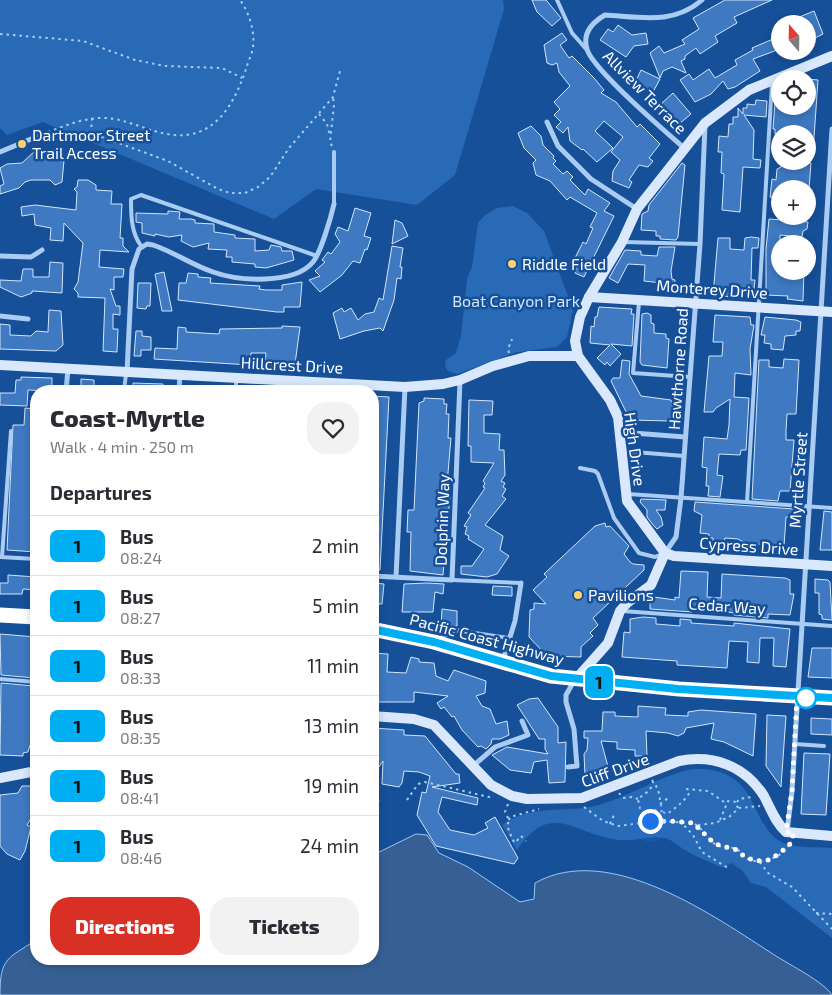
<!DOCTYPE html>
<html lang="en">
<head>
<meta charset="utf-8">
<style>
  :root { --surface:#fff; --page:#f2f2f3; --text:#2b2b33; --muted:#7c7c81; --line:#e1e1e2; --accent:#d93025 }
  body { margin:0; font-family:"Exo 2",sans-serif; background:var(--page); color:var(--text); height:100vh; display:flex; flex-direction:column; font-size:19px; white-space:nowrap }
  * { box-sizing:border-box; margin:0 }
  p { font-size:16px; color:var(--muted) }
  .icon { flex:none; width:28px; height:28px; fill:none; stroke:currentColor; stroke-width:2; stroke-linecap:round; stroke-linejoin:round }
  .map { position:relative; flex:1; overflow:hidden }
  .panel { position:absolute; left:30px; top:385px; width:349px; height:580px; display:flex; flex-direction:column; background:var(--surface); border-radius:20px; box-shadow:0 2px 8px #0003 }
  .panel>* { flex:none }
  .badge { padding:0 10px; border-radius:8px; font-size:18px; line-height:32px }
  .needle { width:32px; rotate:340deg }
  .tools { position:absolute; left:771px; top:15px; display:grid; gap:10px }
  .tools a { display:grid; place-items:center; width:45px; height:45px; border-radius:50%; background:var(--surface); box-shadow:0 2px 8px #0003; font-size:25px }
  .you { position:absolute; width:25px; height:25px; margin:-12px; border:4px solid #fff; border-radius:50%; background:#1a73e8; box-shadow:0 0 0 8px #1a73e833 }
  .map>.badge { position:absolute; translate:-50% -50%; box-shadow:0 0 0 2px #fff }
  h2 { padding:0 20px; font-size:19px; line-height:45px }
  .round { display:grid; place-items:center; flex:none; width:52px; height:52px; border-radius:20px; background:var(--page) }
  .headline { display:flex; align-items:center; justify-content:space-between; height:85px; padding:0 20px }
  h1 { font-size:24px; font-weight:800; line-height:38px }
  .primary-button { display:flex; gap:10px; margin-top:auto; padding:10px 20px }
  .primary-button a { flex:1; height:58px; border-radius:20px; background:var(--accent); color:#fff; font-size:20px; font-weight:800; line-height:58px; text-align:center }
  .primary-button a+a { background:var(--page); color:var(--text) }
  ul { padding:0; list-style:none }
  li { display:flex; align-items:center; gap:15px; height:60px; padding:0 20px; border-top:1px solid var(--line) }
  li div { flex:1 }
  li b { display:block; font-size:19px }
  li em { font-style:normal }
  li .badge { min-width:55px; font-weight:700; text-align:center }
  .map>svg:first-child { display:block }
  .green { fill:#296ab7 }
  .water { fill:#366095; stroke:#9cc6f5 }
  .building { fill:#3e79c1; stroke:#d1e5fc }
  .lines { fill:none; stroke-linecap:round; stroke-linejoin:round }
  .path { stroke:#aacbf2; stroke-width:2; stroke-dasharray:2.5 4; stroke-linecap:butt }
  .lane { stroke:#aacbf2; stroke-width:4 }
  .street { stroke:#aacbf2; stroke-width:5 }
  .secondary { stroke:#d9e8fc; stroke-width:10 }
  .highway { stroke:#fff; stroke-width:15 }
  .line-casing { stroke:#fff; stroke-width:11 }
  .line { stroke:#00aff2; stroke-width:8 }
  .walk { stroke:#fff; stroke-width:5; stroke-dasharray:0 9 }
  .poi-dot { fill:#ffd36b; stroke:#165099; stroke-width:2 }
  .stop-dot { fill:#fff; stroke:#00aff2; stroke-width:2.5 }
  .labels { text-anchor:middle; stroke-width:5; stroke-linejoin:round; paint-order:stroke }
  .street-label { font-size:16px; fill:#fff; stroke:#165099 }
  .poi-label { font-size:16px; fill:#fff; stroke:#165099; text-anchor:start }
  .park-label { font-size:16px; fill:#d1e5fc; stroke:#165099 }
</style>
</head>
<body>
<div class="map">
<svg width="832" height="995" viewBox="0 0 832 995">
  <rect width="100%" height="100%" fill="#165099"/>
  <!-- green -->
  <g class="green">
    <path d="M0 0H503L504 9 455 175 417 205 316 189 274 219 43 122 7 135 0 128Z"/>
    <path d="M513 206 527 213 544 231 573 310 567 337 557 347 517 352 457 374 448 371 445 366 446 360 456 353 461 336 467 279 472 267 478 223 485 215 497 208Z"/>
    <path d="M693 769C764 766 747 830 786 844 799 848 818 847 832 848V938L766 887 751 883 742 870 731 863 723 868C711 862 696 857 685 850 678 846 673 840 665 838 650 835 634 842 619 840 574 835 552 799 517 850L502 825C527 807 555 811 584 808 621 803 656 776 693 769Z"/>
  </g>
  <!-- water -->
  <path class="water" d="M416 834 427 835 439 853 468 867 520 902 534 899 535 883C610 841 715 917 776 956 790 965 824 982 832 995H0C0 958 7 959 36 940V959H372L373 855Z"/>
  <!-- building -->
  <g class="building">
    <path d="M532 0H546L561 18 552 26 537 12Z"/>
    <path d="M725 0H772L734 17 737 23 715 36 718 42 700 54 696 48 685 56V59L681 61 686 73 672 67 663 71 660 78 650 53 659 46 664 53 685 44 682 40 699 29 693 18Z"/>
    <path d="M814 11 823 34 813 39 810 34 808 36V24H782Z"/>
    <path d="M618 25 632 35 646 33 648 44 634 46 626 57 600 40 608 29 613 32Z"/>
    <path d="M562 33 567 40 560 45 569 58 572 56 594 78 604 90 601 93 616 102 637 127 640 124 660 144 649 158 653 161 648 167 639 165 629 180 632 182 629 188 612 181 613 171 620 160 611 152 623 137 604 121 595 131 613 148 597 162 583 149 582 150 570 141 568 127 563 133 556 127 561 122 554 115 560 109 554 102 570 86 559 72 557 63 552 65 547 63 544 45Z"/>
    <path d="M780 36V49L753 59 760 71 735 87 728 89 723 81 711 94 695 102 680 80 689 74 693 80 709 69 715 78 737 65 735 60 753 50 752 48Z"/>
    <path d="M641 70 660 79 653 92 635 83Z"/>
    <path d="M808 79 818 80 813 152H808V134H775V129H773L775 102H780V106H808Z"/>
    <path d="M673 93 691 114 679 124 663 108 662 103Z"/>
    <path d="M756 100 767 101 766 117 744 115 754 130 753 159 761 160 760 168 743 167 740 212 722 210 724 174 721 173 722 152H718L719 136 728 137 729 124H733V117H738V108L743 114V108H747V104L755 105Z"/>
    <path d="M531 126 541 136 543 145 554 156 553 158 556 161 553 164 563 174 567 171 573 177 570 180 585 195 588 189 610 203 604 211 614 216 584 277 575 273 578 262 574 260 583 242 586 244 593 228 590 227 597 213 570 197 567 200 550 181 536 175 533 163 536 160 524 148 518 133Z"/>
    <path d="M37 149 45 157 54 149 64 160 62 182 55 185 50 180H31L25 182 19 188 0 194V186L4 184 0 168 7 164 22 163Z"/>
    <path d="M781 161 811 163 809 189H779V198L770 197 772 179 776 180 777 169 781 167Z"/>
    <path d="M682 163 685 165 678 237 676 240 660 239V236H656V231L641 230 642 214 648 211 649 205Z"/>
    <path d="M78 180H88L96 185V190L112 191 111 204H122L120 238H123V246L129 252 100 250 99 267 124 269 123 277H114V290L110 289 116 306H120V315L113 314V329H118L117 352 103 351 105 298 78 297V293L74 289 78 282 83 243 64 223 63 241 50 240 51 228 35 225 34 214 22 216 21 207 35 205 76 210 77 192 74 189 77 187Z"/>
    <path d="M355 208 371 213 364 236 371 238 367 250 365 249 360 263 353 261 342 275 320 292 309 280 320 276 315 271 325 262 322 260 328 252 331 254 340 242 335 234 338 227 348 231Z"/>
    <path d="M168 211 180 212 179 219H191L195 220V223L214 224V232L235 235V238L255 239V251L269 250 271 245 281 247 282 251H292L294 260 266 268 255 267V264L232 262V257H226L227 250 208 249 209 243 193 247 181 241 182 235 169 237 155 234V236L142 233V223L136 222V213L168 214Z"/>
    <path d="M769 219 808 222 807 229 803 231 802 237 780 235V271H804L803 301 787 299 788 296 766 295V249Z"/>
    <path d="M395 220 402 223 408 236 392 244Z"/>
    <path d="M751 237 759 238 758 248H752L751 280H755L754 289 734 288 733 297 713 295 718 238H730V249L744 250 745 238Z"/>
    <path d="M392 246 403 248 400 267H402L401 279 397 278 394 300 383 331 380 328 364 331 340 339 333 313 342 308 344 312 351 308 358 320 365 314 374 312 379 298 383 300Z"/>
    <path d="M659 247H675L671 271 672 279 675 280 674 290 662 289V283L644 281 645 265 628 264 618 283 609 278 625 250 641 251V255L657 256Z"/>
    <path d="M50 262 63 263 62 293 32 291V293L21 297 0 287V280L21 281 23 269H33V277H49Z"/>
    <path d="M164 272 172 311H162L155 274Z"/>
    <path d="M188 273 198 274V277L211 278 210 283 260 286 259 289 266 290H282V285L302 282 300 307H284V312H277L178 300 179 283H186Z"/>
    <path d="M138 283H151L150 306H147L146 309 137 308Z"/>
    <path d="M599 307 632 309 631 314H634L632 346 611 344 621 354 610 366 607 362 605 365 597 358 610 345 590 343 591 326 594 327 595 317H597Z"/>
    <path d="M49 310 61 311 63 345 56 351 0 349V324L10 325V335L31 336 36 331 48 332Z"/>
    <path d="M647 313 651 315V323L654 324V333L666 334V338L669 339 667 368 642 365 640 362 642 314Z"/>
    <path d="M715 315 750 317 751 325H754L750 349 751 375 735 373 734 397 749 398 746 450H741L740 455 719 454 717 475 723 476 720 497 708 496 709 486H706L707 468 702 467 704 437 727 439 729 425 730 399 716 408 713 412H704L709 356H722L723 342H713Z"/>
    <path d="M765 317 796 320 801 322 800 331H796V335L785 336 783 350 771 349V344L764 343 765 335H761Z"/>
    <path d="M282 326 300 327 295 364H291V368L265 364 266 353H251L250 365 154 359 155 348 177 349 178 327 186 328V332L219 334 220 329 282 328Z"/>
    <path d="M136 331H142V336L151 337V350H141V356H134Z"/>
    <path d="M784 359 799 360 796 414H787L786 431V440H794L790 491H780L778 501 752 499 759 360H769V367L783 368Z"/>
    <path d="M622 360 630 361 629 374 641 396 671 400 673 410 670 421 630 420 611 381 613 378H620Z"/>
    <path d="M21 377 52 378V391L28 390 27 406 0 405V393H15L16 380H21Z"/>
    <path d="M81 379 94 380V391H81Z"/>
    <path d="M133 383 163 384V391H133Z"/>
    <path d="M372 396 389 397 380 570H372Z"/>
    <path d="M424 398 444 399V404H447L446 414H449L448 438H451L446 496H450L443 575 410 571 411 532H407L408 510H414L419 403 424 401Z"/>
    <path d="M469 400 493 401 492 415H484V433L500 434 499 450H504L505 475 501 481 505 483 503 487 506 489 502 496 506 499 485 525 503 536 500 550 509 556 497 574 487 577 461 574V566H472L484 549 468 539 469 536 465 534 467 527 464 526 471 515 468 513 485 488 483 487 485 483 483 481 494 463 471 462V446H468Z"/>
    <path d="M25 408 36 409V552L7 550 13 425H24Z"/>
    <path d="M641 499 666 500 665 510H656L661 517 663 525 657 529 654 526 647 517V510L640 502Z"/>
    <path d="M695 502 794 509V517H786L784 546 745 543 738 539 725 538 724 542 713 541V538H709V534L700 533 702 515 694 511Z"/>
    <path d="M824 511 832 512V550H820Z"/>
    <path d="M605 523 606 527 610 526 629 546 624 554 630 562 633 564 644 565V570L593 618 598 625 590 633 593 636 581 647V657L547 656 529 637 530 610 534 609V603L546 604 533 590 547 577 544 574 595 526Z"/>
    <path d="M681 571 708 572 707 597 721 598 722 574 785 578 790 580V594H794L790 615 768 614V618L734 615 735 613 714 610 692 609V612L650 609V601L654 597 675 600V597L679 598Z"/>
    <path d="M8 575 36 577V590L23 589 22 594H0V583H8Z"/>
    <path d="M815 579 828 580 830 582 832 620 822 619V615L819 614V593H815Z"/>
    <path d="M374 583 384 584 382 604H372Z"/>
    <path d="M427 583 444 584 443 594 435 592 433 612H402L404 584Z"/>
    <path d="M493 586 512 587V596L492 595Z"/>
    <path d="M442 609 457 611V626L441 627Z"/>
    <path d="M643 617 656 618V624L680 626V619L691 620V623L734 626V623L790 629 786 667 773 666 774 638H760L759 663 747 662 748 642 729 641 727 668 677 665V661L622 657 624 632 630 633V619Z"/>
    <path d="M0 634 36 637 35 678 1 675Z"/>
    <path d="M812 648H832V678L808 677Z"/>
    <path d="M372 653 388 654 387 672 406 673 411 657 419 659V662L434 663 436 676 448 681 454 670 486 681 485 693 476 696 482 706 490 709 496 724 507 721 509 735 500 739H492L491 744 486 749 481 746 478 747 462 730 454 716 452 717 444 707 441 709 437 703 448 696 414 692V702H372Z"/>
    <path d="M1 683 34 686 32 720 35 721 36 746 30 745 28 752 23 753V756L0 755Z"/>
    <path d="M538 698 558 727V743L566 742 565 782 549 783 547 760 534 762 531 773 510 770 492 755 507 747 548 754 545 749V739H539L517 705 529 699Z"/>
    <path d="M638 706 666 708 665 715 688 716V712L701 710 756 714 753 756 724 742 711 739 714 723 686 728 684 733 678 736 668 733 646 731 647 756H635V750L617 749V742L601 741 609 770 599 775H585L584 754 587 750 588 738H584V731H602L603 712H615V716L638 717Z"/>
    <path d="M767 715 786 716 781 787 766 766Z"/>
    <path d="M811 718 832 719V735L811 734Z"/>
    <path d="M372 728 404 730V735L425 736 456 774H459L460 783 432 787 478 798 477 805 442 797 438 812 450 830 474 835 488 828 485 823 495 817 518 858 514 864 436 846 417 815 422 792 426 793 430 776 419 772 404 771 402 783 399 787 382 784 383 761 372 777Z"/>
    <path d="M804 753 830 754 826 815 801 814Z"/>
    <path d="M22 786H35L34 814 27 825 31 827 25 851 20 860 7 854 0 846V795L18 793Z"/>
  </g>
  <g class="lines">
    <!-- path -->
    <g class="path">
      <path d="M0 34 83 41 135 60 165 66 222 68 242 78"/>
      <path d="M319 114 327 124 330 136"/>
      <path d="M92 118 91 133 168 161 218 189 230 193H245L258 187 270 177 289 148 333 97 340 71"/>
      <path d="M48 132C67 125 86 117 107 118 130 120 151 133 174 135 216 139 235 102 246 69 248 62 252 54 253 47 255 31 249 12 240 0"/>
      <path d="M332 146 330 142 334 105 333 97"/>
      <path d="M509 353 508 349 512 339"/>
      <path d="M652 780 658 789 662 811 658 812 654 809"/>
      <path d="M686 789 708 791 727 804"/>
      <path d="M619 793 623 798 632 797 638 799"/>
      <path d="M372 796 379 801"/>
      <path d="M407 800 418 784 425 782 489 797 492 795"/>
      <path d="M508 804 505 812 509 820 507 827C511 832 510 837 515 843L521 836 526 841"/>
      <path d="M660 804 668 798"/>
      <path d="M584 807 603 821 618 826 657 821 693 823C703 828 707 839 716 845 722 848 729 846 736 849 741 851 743 856 748 859 762 866 786 856 791 841"/>
      <path d="M738 808 736 804 739 799 752 797"/>
      <path d="M640 809 638 799 650 790 653 782"/>
      <path d="M663 812 667 814C677 807 686 800 691 790"/>
      <path d="M509 820 510 817 539 809"/>
      <path d="M720 820 728 801 737 802"/>
      <path d="M649 821 658 812"/>
      <path d="M680 821 693 835 702 852 728 868"/>
      <path d="M610 824 614 815"/>
      <path d="M698 825 715 823 729 817 739 808 760 806"/>
      <path d="M760 862 768 873 792 887 832 929"/>
      <path d="M816 913 832 914"/>
    </g>
    <!-- lane -->
    <g class="lane">
      <path d="M557 0 572 33 587 50"/>
      <path d="M334 152V204"/>
      <path d="M624 242 700 244"/>
      <path d="M142 247C131 234 131 215 131 199L141 195 317 256"/>
      <path d="M639 302 633 373 690 377"/>
      <path d="M124 391 126 374"/>
      <path d="M236 391V380"/>
      <path d="M622 451 684 456"/>
      <path d="M580 468 595 471 598 474 614 518 639 553 655 557 662 554"/>
      <path d="M628 494 832 508"/>
      <path d="M747 502 772 83"/>
      <path d="M0 557 36 559"/>
      <path d="M2 557 11 431"/>
      <path d="M452 580 521 583"/>
      <path d="M622 611 832 626"/>
      <path d="M439 639 455 630 508 638"/>
      <path d="M0 679 36 682"/>
      <path d="M795 744 824 746"/>
    </g>
    <!-- street -->
    <g class="street">
      <path d="M547 122 558 146 591 179 637 209"/>
      <path d="M684 148C665 131 592 69 587 49 582 33 593 22 605 15 640 17 674 25 702 0"/>
      <path d="M0 152 43 134"/>
      <path d="M0 256 31 257 42 250"/>
      <path d="M0 316 28 319"/>
      <path d="M127 372 132 269 139 249 147 244 153 245C174 252 192 265 213 272 238 281 294 285 313 262 321 252 331 217 334 204"/>
      <path d="M66 391 68 369"/>
      <path d="M179 391 180 374"/>
      <path d="M292 391 293 380"/>
      <path d="M620 432 685 437"/>
      <path d="M665 553 676 537 681 498 700 244 705 125"/>
      <path d="M372 576 452 580 460 381"/>
      <path d="M396 577 405 387"/>
      <path d="M503 660 515 621 521 583"/>
      <path d="M473 766 495 747 528 735 522 721"/>
      <path d="M568 767 577 766 574 729 566 702V695L574 681"/>
      <path d="M787 832 792 791 832 129"/>
    </g>
    <!-- secondary -->
    <g class="secondary">
      <path d="M589 297 832 312"/>
      <path d="M0 365 405 387 443 384 460 380 493 366 529 356H578"/>
      <path d="M665 553 627 501 618 417 610 400 578 356 575 341 580 317 589 297 622 242 637 209 705 123 749 90 832 56"/>
      <path d="M665 553 674 556 832 566"/>
      <path d="M576 679 608 643 620 611 627 603 651 585 665 553"/>
      <path d="M372 716 414 719 434 725 491 785 512 796 527 799 582 798 679 761C713 754 745 766 764 796 771 809 775 822 786 832L832 836"/>
      <path d="M0 778 36 771"/>
    </g>
    <!-- highway -->
    <g class="highway">
      <path d="M0 615 36 617"/>
      <path d="M372 629 434 642 551 676 679 689 832 698"/>
    </g>
  </g>
  <g class="lines">
    <!-- line casing -->
    <g class="line-casing">
      <path id="line" d="M372 629 434 642 551 676 678 689 832 698"/>
    </g>
    <!-- line -->
    <use href="#line" class="line"/>
    <!-- walk -->
    <path class="walk" d="M650 821 648 822 671 821 693 823 715 844 737 850 745 857 756 861 769 860 780 853 790 844 794 833 786 832 792 791 797 697 806 698"/>
  </g>
  <!-- markers -->
  <g class="poi-dot">
    <circle cx="22" cy="144" r="5"/>
    <circle cx="512" cy="264" r="5"/>
    <circle cx="578" cy="595" r="5"/>
  </g>
  <circle class="stop-dot" cx="806" cy="698" r="10"/>
  <g class="labels">
    <!-- street labels -->
    <g class="street-label">
      <text transform="translate(645 92) rotate(45)" y="6">Allview Terrace</text>
      <text transform="translate(712 289) rotate(4)" y="6">Monterey Drive</text>
      <text transform="translate(292 365) rotate(3)" y="6">Hillcrest Drive</text>
      <text transform="translate(678 369) rotate(-86)" y="6">Hawthorne Road</text>
      <text transform="translate(635 449) rotate(82)" y="6">High Drive</text>
      <text transform="translate(798 480) rotate(-86)" y="6">Myrtle Street</text>
      <text transform="translate(442 520) rotate(-88)" y="6">Dolphin Way</text>
      <text transform="translate(749 546) rotate(4)" y="6">Cypress Drive</text>
      <text transform="translate(727 606) rotate(4)" y="6">Cedar Way</text>
      <text transform="translate(487 639) rotate(15)" y="6">Pacific Coast Highway</text>
      <text transform="translate(615 770) rotate(-20)" y="6">Cliff Drive</text>
    </g>
    <!-- poi labels -->
    <g class="poi-label">
      <text x="32" y="141">Dartmoor Street<tspan x="32" dy="18">Trail Access</tspan></text>
      <text x="522" y="270">Riddle Field</text>
      <text x="588" y="601">Pavilions</text>
    </g>
    <!-- park labels -->
    <g class="park-label">
      <text x="516" y="307">Boat Canyon Park</text>
    </g>
  </g>
</svg>
<div class="tools">
<a><svg class="needle" viewBox="-14 -14 28 28"><path d="M0-13l5 13h-10z" fill="#e53935"/><path d="M0 13l5-13h-10z" fill="#7c7c81"/></svg></a>
<a><svg class="icon" aria-label="locate" viewBox="0 0 24 24"><circle cx="12" cy="12" r="6"/><path d="M12 2v4M12 18v4M2 12h4M18 12h4"/></svg></a>
<a><svg class="icon" aria-label="layers" viewBox="0 0 24 24"><path d="M12 4l9 5-9 5-9-5zM3 14l9 5 9-5"/></svg></a>
<a>+</a>
<a>−</a>
</div>
<div class="you" style="left:650px;top:821px"></div>
<b class="badge" style="left:599px;top:682px;background:#00aff2;color:#111">1</b>
<section class="panel">
<div class="headline"><div><h1>Coast-Myrtle</h1><p>Walk · 4 min · 250 m</p></div><a class="round"><svg class="icon" aria-label="heart" viewBox="0 0 24 24"><path d="M12 20l-8-8c-3-5 5-10 8-4 3-6 11-1 8 4z"/></svg></a></div>
<h2>Departures</h2>
<ul>
<li><span class="badge" style="background:#00aff2;color:#111">1</span><div><b>Bus</b><p>08:24</p></div><em>2 min</em></li>
<li><span class="badge" style="background:#00aff2;color:#111">1</span><div><b>Bus</b><p>08:27</p></div><em>5 min</em></li>
<li><span class="badge" style="background:#00aff2;color:#111">1</span><div><b>Bus</b><p>08:33</p></div><em>11 min</em></li>
<li><span class="badge" style="background:#00aff2;color:#111">1</span><div><b>Bus</b><p>08:35</p></div><em>13 min</em></li>
<li><span class="badge" style="background:#00aff2;color:#111">1</span><div><b>Bus</b><p>08:41</p></div><em>19 min</em></li>
<li><span class="badge" style="background:#00aff2;color:#111">1</span><div><b>Bus</b><p>08:46</p></div><em>24 min</em></li>
</ul>
<div class="primary-button"><a>Directions</a><a>Tickets</a></div>
</section>
</div>
</body>
</html>
